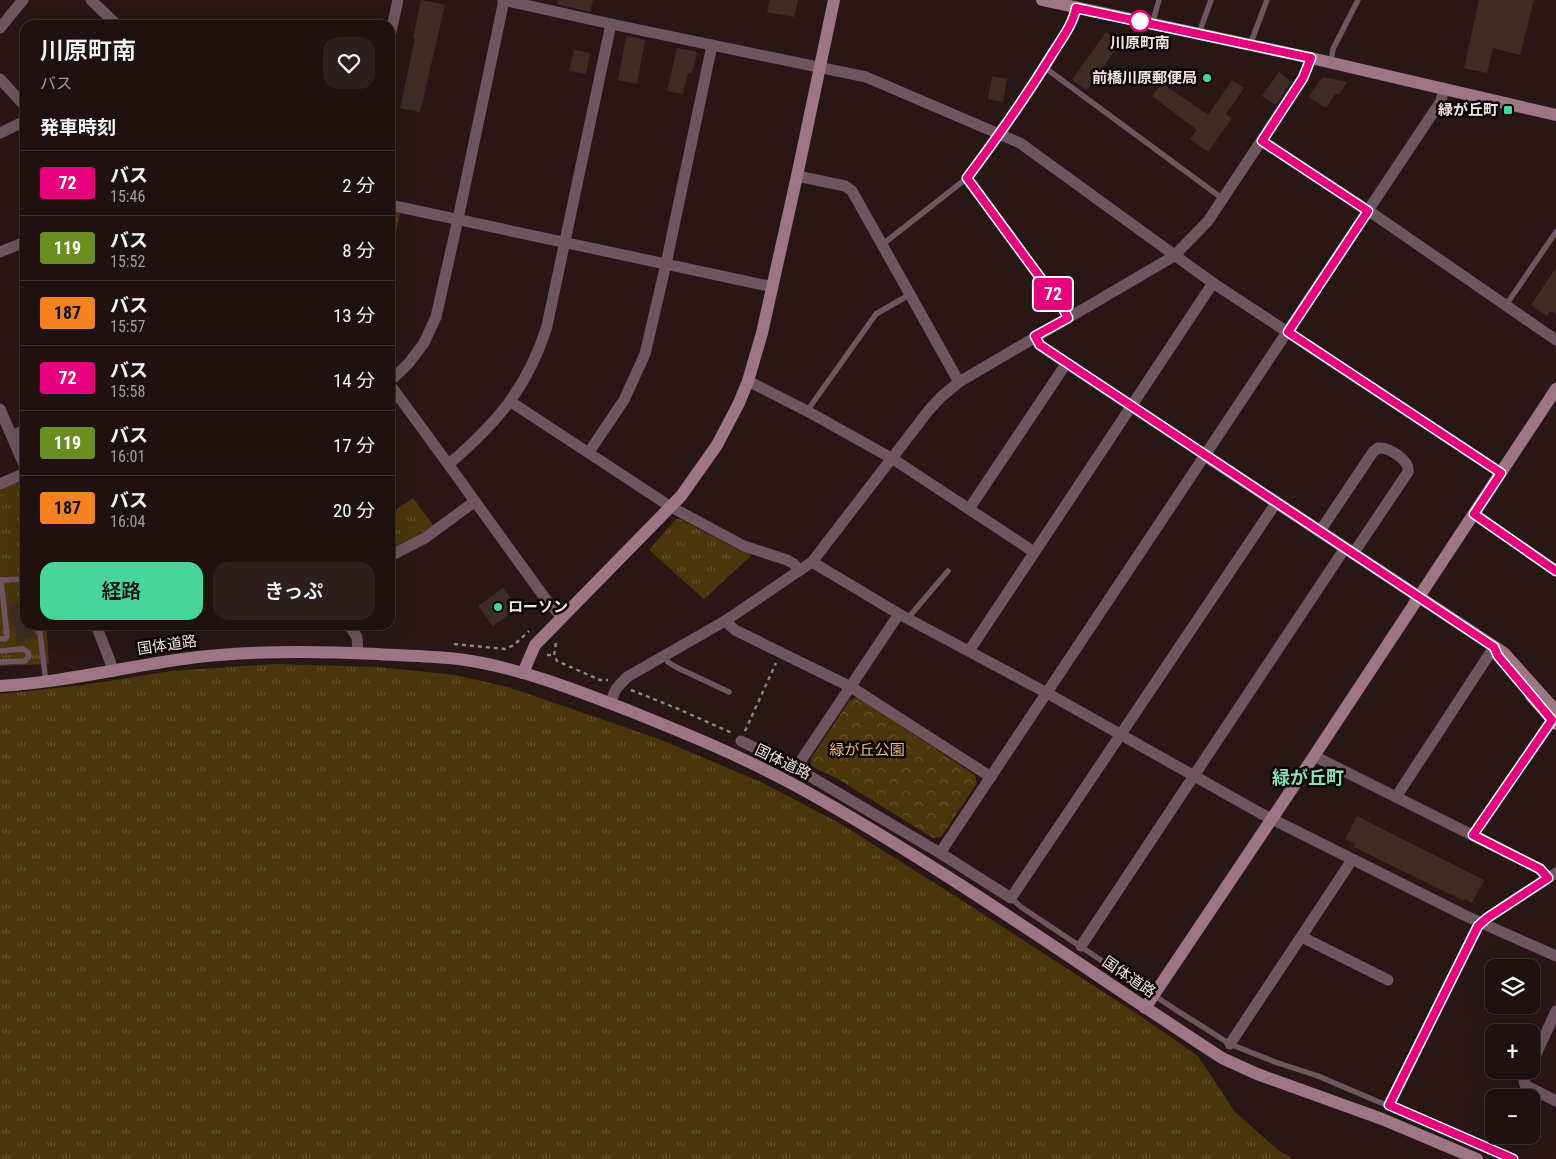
<!DOCTYPE html>
<html lang="ja">
<head>
<meta charset="utf-8">
<style>
  :root { --surface:#1f1110; --page:#2c1f1e; --text:#f1f3f6; --muted:#a19d9f; --line:#3c3130; --accent:#48d49d }
  body { margin:0; font-family:"Roboto Condensed","Noto Sans JP",sans-serif; background:var(--page); color:var(--text); height:100vh; display:flex; flex-direction:column; font-size:19px; white-space:nowrap }
  * { box-sizing:border-box; margin:0 }
  p { font-size:16px; color:var(--muted) }
  .icon { flex:none; width:28px; height:28px; fill:none; stroke:currentColor; stroke-width:2; stroke-linecap:round; stroke-linejoin:round }
  .map { position:relative; flex:1; overflow:hidden }
  .side { position:absolute; left:20px; top:20px; width:375px; height:610px; display:flex; flex-direction:column; background:var(--surface); border-radius:15px; box-shadow:0 5px 20px #0002,0 0 0 1px var(--line) }
  .side>* { flex:none }
  .badge { padding:0 10px; border-radius:4px; font-size:18px; line-height:32px }
  .buttons { position:absolute; left:1485px; top:959px; display:grid; gap:10px }
  .buttons a { display:grid; place-items:center; width:55px; height:55px; border-radius:10px; background:var(--surface); box-shadow:0 5px 20px #0002,0 0 0 1px var(--line); font-size:25px }
  .map>.badge { position:absolute; translate:-50% -50%; box-shadow:0 0 0 2px #fff }
  h2 { padding:0 20px; font-size:19px; line-height:45px }
  .round { display:grid; place-items:center; flex:none; width:52px; height:52px; border-radius:15px; background:var(--page) }
  .overview { display:flex; align-items:center; justify-content:space-between; height:85px; padding:0 20px }
  h1 { font-size:24px; font-weight:600; line-height:38px }
  .button { display:flex; gap:10px; margin-top:auto; padding:10px 20px }
  .button a { flex:1; height:58px; border-radius:15px; background:var(--accent); color:#111; font-size:20px; font-weight:600; line-height:58px; text-align:center }
  .button a+a { background:var(--page); color:var(--text) }
  ul { padding:0; list-style:none }
  li { display:flex; align-items:center; gap:15px; height:65px; padding:0 20px; border-top:1px solid var(--line) }
  li div { flex:1 }
  li b { display:block; font-size:19px }
  li em { font-style:normal }
  li .badge { min-width:55px; font-weight:700; text-align:center }
  .map>svg:first-child { display:block }
  .grass { fill:url(#grass-tufts) }
  .park { fill:url(#park-crowns) }
  .building { fill:#3e2d24 }
  .lines { fill:none; stroke-linecap:round; stroke-linejoin:round }
  .path { stroke:#90807f; stroke-width:2.5; stroke-dasharray:4 4; stroke-linecap:butt }
  .lane { stroke:#6e555f; stroke-width:5.5 }
  .street { stroke:#6e555f; stroke-width:11 }
  .secondary { stroke:#9d7585; stroke-width:12 }
  .line-casing { stroke:#fff; stroke-width:11 }
  .line { stroke:#e6007e; stroke-width:8 }
  .stop-dot { fill:#fff; stroke:#e6007e; stroke-width:2.5 }
  .poi-dot { fill:#48d49d; stroke:#0c0505; stroke-width:2 }
  .labels { text-anchor:middle; stroke-width:5; stroke-linejoin:round; paint-order:stroke }
  .stop-label { font-size:15px; font-weight:bold; fill:#f2e4e3; stroke:#0c0505 }
  .poi-label { font-size:15px; font-weight:bold; fill:#f2e4e3; stroke:#0c0505; text-anchor:end }
  .street-label { font-size:15px; fill:#f2e4e3; stroke:#0c0505 }
  .park-label { font-size:15px; fill:#efbe70; stroke:#0c0505 }
  .quarter-label { font-size:18px; font-weight:bold; fill:#8adfb8; stroke:#0c0505 }
</style>
</head>
<body>
<div class="map">
<svg width="1556" height="1159" viewBox="0 0 1556 1159">
  <defs>
    <pattern id="grass-tufts" width="24" height="20" patternUnits="userSpaceOnUse" patternTransform="scale(1.25)"><rect width="24" height="20" fill="#4b350d"/><path d="M3 7l-1-3M5 7V3M7 7l1-3M15 17l-1-3M17 17v-4M19 17l1-3" fill="none" stroke="#655230"/></pattern>
    <pattern id="park-crowns" width="20" height="18" patternUnits="userSpaceOnUse" patternTransform="scale(1.25)"><rect width="20" height="18" fill="#4b350d"/><path d="M2 6a3 3 0 1 1 6 0M12 15a3 3 0 1 1 6 0" fill="none" stroke="#655230"/></pattern>
  </defs>
  <rect width="100%" height="100%" fill="#291716"/>
  <!-- grass -->
  <g class="grass">
    <path d="M17 482 25 486V625H46L49 664 0 666V490Z"/>
    <path d="M413 498 433 525 417 536 390 549V514Z"/>
    <path d="M676 519H680L741 551 752 555 704 599 649 550Z"/>
    <path d="M275 664 378 667 455 675 508 687 659 739 761 782 841 824 966 903 1142 1017 1198 1056 1235 1112 1278 1150 1294 1159H0V694L84 685 171 671Z"/>
  </g>
  <!-- park -->
  <g class="park">
    <path d="M390 211 400 213 390 261Z"/>
    <path d="M857 697 975 775 977 783 941 837 933 838 838 779 811 766V758L850 700Z"/>
  </g>
  <!-- building -->
  <g class="building">
    <path d="M421 0 445 5 420 112 400 108 415 38H413Z"/>
    <path d="M558 0H593L590 12 557 4Z"/>
    <path d="M770 0H798L794 17 767 12Z"/>
    <path d="M1479 0H1534L1520 55 1493 48 1487 73 1464 68Z"/>
    <path d="M1106 32 1121 42 1087 90 1072 80Z"/>
    <path d="M626 36 645 40 637 84 618 80Z"/>
    <path d="M677 48 697 52 692 74 688 73 683 94 667 91Z"/>
    <path d="M574 50 590 53 586 74 569 71Z"/>
    <path d="M1279 72 1291 82 1276 105 1262 96Z"/>
    <path d="M992 76 1007 79 1003 102 988 99Z"/>
    <path d="M1323 77 1347 82 1339 95 1336 93 1326 108 1308 97Z"/>
    <path d="M1232 80 1244 88 1226 114 1232 118 1208 152 1190 139 1197 130 1152 96 1162 83 1208 115Z"/>
    <path d="M1556 268V314L1550 311 1547 316 1531 305Z"/>
    <path d="M503 588 518 608 493 626 478 606Z"/>
    <path d="M25 603V625H34L35 637 25 639V645H17L15 626 11 627 8 605Z"/>
    <path d="M1357 816 1484 880 1472 903 1465 899 1464 901 1354 847 1355 844 1345 839Z"/>
  </g>
  <g class="lines">
    <!-- path -->
    <g class="path">
      <path d="M556 643 554 655 557 661 600 680H608"/>
      <path d="M454 644 505 649 514 645 529 631"/>
      <path d="M547 655H554"/>
      <path d="M631 690 676 708 732 733"/>
      <path d="M745 731 776 663"/>
    </g>
    <!-- lane -->
    <g class="lane">
      <path d="M1152 24 1159 0"/>
      <path d="M1199 33 1211 0"/>
      <path d="M1250 45 1267 0"/>
      <path d="M1331 62 1333 49 1358 0"/>
      <path d="M1044 67 1223 199"/>
      <path d="M967 178 1064 310 1068 317"/>
      <path d="M883 244 967 178 1000 135 1044 67 1073 19 1076 8"/>
      <path d="M1506 305 1556 232"/>
      <path d="M807 411 876 314 909 295"/>
      <path d="M0 580 25 579"/>
      <path d="M908 618 948 571"/>
      <path d="M39 625 46 682"/>
      <path d="M0 639H5L7 636 1 580"/>
      <path d="M0 651 23 649 28 652 29 656 25 661 0 662"/>
      <path d="M665 655 668 662 676 667 729 692"/>
      <path d="M1011 898 1021 907 1173 1008 1230 1044 1275 1062 1318 1076 1513 1159"/>
    </g>
    <!-- street -->
    <g class="street">
      <path d="M91 0 117 25"/>
      <path d="M503 0 611 24 866 77 1020 143 1213 283 1501 473"/>
      <path d="M0 28 23 0"/>
      <path d="M390 36 398 0"/>
      <path d="M0 79 25 106"/>
      <path d="M0 133 25 121"/>
      <path d="M1262 141 1369 211 1556 340"/>
      <path d="M797 176 845 186 852 191 959 382"/>
      <path d="M390 205 773 287"/>
      <path d="M0 252 25 242"/>
      <path d="M1035 337 1039 345 1206 456"/>
      <path d="M390 381 408 364 424 343 436 317 458 219 504 0"/>
      <path d="M748 381 807 411 893 459 1034 552"/>
      <path d="M390 385C444 457 495 530 548 602L562 617"/>
      <path d="M511 402 671 507 744 546 787 560 794 564 799 571"/>
      <path d="M0 409 25 467"/>
      <path d="M12 436 25 430"/>
      <path d="M589 452 624 400 645 354 666 264 712 45"/>
      <path d="M449 464C497 423 528 387 547 326L611 24"/>
      <path d="M0 484 25 473"/>
      <path d="M969 509 1066 364"/>
      <path d="M1474 514 1556 571"/>
      <path d="M1320 531 1373 452 1378 448C1389 447 1410 460 1408 472L1353 554"/>
      <path d="M390 556 425 538 474 502"/>
      <path d="M812 562 899 614 1047 693 1260 813 1466 916 1556 956"/>
      <path d="M725 621 735 630 851 687 991 777"/>
      <path d="M96 625 110 661 112 670"/>
      <path d="M349 625 357 637 358 653"/>
      <path d="M969 651 1213 283"/>
      <path d="M610 703 616 689 627 677 725 621 812 562 929 410 941 397 959 382 1174 256 1208 221 1303 78 1311 58"/>
      <path d="M741 741 796 768 940 853 1011 898 1276 503"/>
      <path d="M1314 756 1540 869 1548 878"/>
      <path d="M796 768 899 614"/>
      <path d="M1396 797 1494 647"/>
      <path d="M1473 835 1552 720"/>
      <path d="M940 853 1441 101 1444 88"/>
      <path d="M1302 937 1388 980"/>
      <path d="M1081 946 1345 548"/>
      <path d="M1230 1044 1352 860"/>
      <path d="M1531 1065 1556 1011"/>
      <path d="M1529 1070 1524 1081 1525 1085 1556 1101"/>
      <path d="M1389 1105 1478 926 1493 914 1556 873"/>
    </g>
    <!-- secondary -->
    <g class="secondary">
      <path d="M1042 0 1311 58 1556 115"/>
      <path d="M1206 456 1504 653 1556 711"/>
      <path d="M523 673 535 645 681 496 717 445 739 403 748 381 762 333 797 176 834 0"/>
      <path d="M0 686C67 682 132 665 198 657 258 650 318 651 378 654 404 656 431 656 458 659 515 666 576 690 630 711 687 734 746 758 800 788 946 869 1082 967 1222 1058L1257 1074 1382 1119 1477 1159"/>
      <path d="M1531 696 1556 724"/>
      <path d="M1145 1008 1314 756 1556 389"/>
    </g>
  </g>
  <g class="lines">
    <!-- line casing -->
    <g class="line-casing">
      <path id="line" d="M1513 1159 1389 1105 1478 926 1487 918 1548 878 1540 869 1473 835 1552 720 1498 656 1494 647 1040 345 1035 336 1068 318 1064 310 967 178C997 138 1025 98 1051 56 1060 41 1073 25 1076 8L1311 58 1303 78 1262 141 1368 211 1288 332 1501 473 1474 514 1556 571"/>
    </g>
    <!-- line -->
    <use href="#line" class="line"/>
  </g>
  <!-- markers -->
  <circle class="stop-dot" cx="1140" cy="21" r="10"/>
  <g class="poi-dot">
    <circle cx="1207" cy="78" r="5"/>
    <rect x="1503" y="105" width="10" height="10" rx="2.5"/>
    <circle cx="498" cy="607" r="5"/>
  </g>
  <g class="labels">
    <!-- stop labels -->
    <g class="stop-label">
      <text x="1140" y="48">川原町南</text>
    </g>
    <!-- poi labels -->
    <g class="poi-label">
      <text x="1197" y="83">前橋川原郵便局</text>
      <text x="1498" y="115">緑が丘町</text>
      <text x="508" y="612" text-anchor="start">ローソン</text>
    </g>
    <!-- street labels -->
    <g class="street-label">
      <text transform="translate(167 645) rotate(-8)" y="5">国体道路</text>
      <text transform="translate(783 762) rotate(26)" y="5">国体道路</text>
      <text transform="translate(1129 977) rotate(34)" y="5">国体道路</text>
    </g>
    <!-- park labels -->
    <g class="park-label">
      <text x="867" y="755">緑が丘公園</text>
    </g>
    <!-- quarter labels -->
    <g class="quarter-label">
      <text x="1308" y="784">緑が丘町</text>
    </g>
  </g>
</svg>
<div class="buttons">
<a><svg class="icon" aria-label="layers" viewBox="0 0 24 24"><path d="M12 4l9 5-9 5-9-5zM3 14l9 5 9-5"/></svg></a>
<a>+</a>
<a>−</a>
</div>
<b class="badge" style="left:1053px;top:294px;background:#e6007e;color:#fff">72</b>
<section class="side">
<div class="overview"><div><h1>川原町南</h1><p>バス</p></div><a class="round"><svg class="icon" aria-label="heart" viewBox="0 0 24 24"><path d="M12 20l-8-8c-3-5 5-10 8-4 3-6 11-1 8 4z"/></svg></a></div>
<h2>発車時刻</h2>
<ul>
<li><span class="badge" style="background:#e6007e;color:#fff">72</span><div><b>バス</b><p>15:46</p></div><em>2 分</em></li>
<li><span class="badge" style="background:#6b8e23;color:#fff">119</span><div><b>バス</b><p>15:52</p></div><em>8 分</em></li>
<li><span class="badge" style="background:#f58220;color:#111">187</span><div><b>バス</b><p>15:57</p></div><em>13 分</em></li>
<li><span class="badge" style="background:#e6007e;color:#fff">72</span><div><b>バス</b><p>15:58</p></div><em>14 分</em></li>
<li><span class="badge" style="background:#6b8e23;color:#fff">119</span><div><b>バス</b><p>16:01</p></div><em>17 分</em></li>
<li><span class="badge" style="background:#f58220;color:#111">187</span><div><b>バス</b><p>16:04</p></div><em>20 分</em></li>
</ul>
<div class="button"><a>経路</a><a>きっぷ</a></div>
</section>
</div>
</body>
</html>
